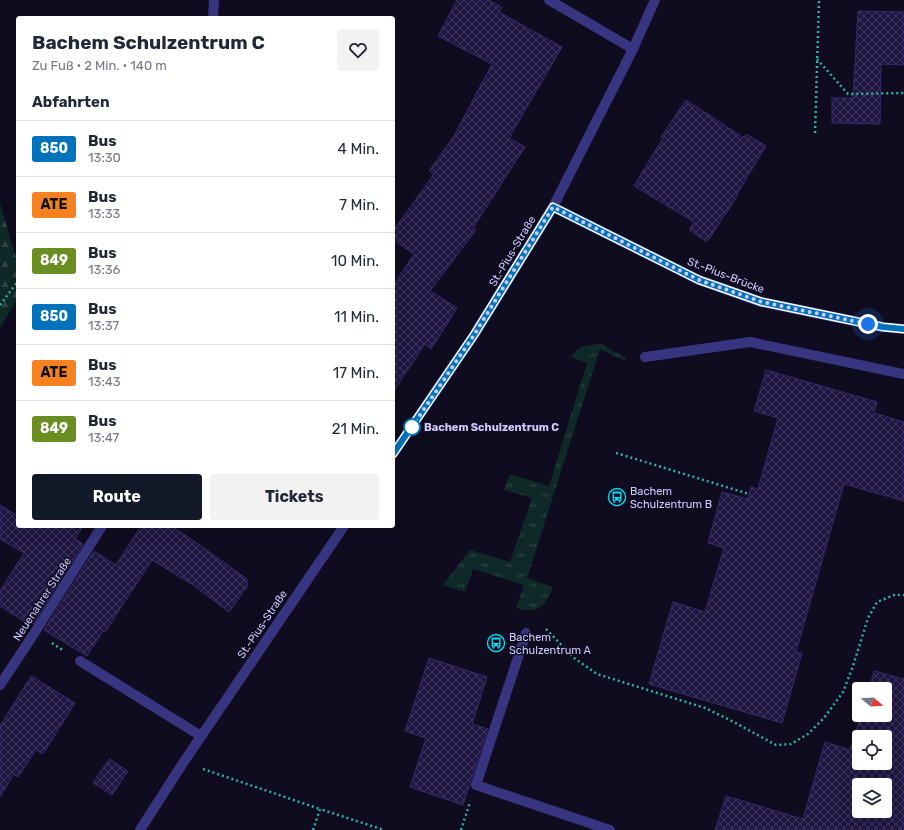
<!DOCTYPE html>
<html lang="de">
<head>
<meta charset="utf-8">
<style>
  :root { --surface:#fff; --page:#f2f2f3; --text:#1f2937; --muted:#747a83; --line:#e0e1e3; --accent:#111827 }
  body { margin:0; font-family:Rubik,sans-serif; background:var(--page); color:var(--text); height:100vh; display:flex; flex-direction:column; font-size:15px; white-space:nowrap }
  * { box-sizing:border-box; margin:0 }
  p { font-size:13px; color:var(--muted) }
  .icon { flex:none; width:22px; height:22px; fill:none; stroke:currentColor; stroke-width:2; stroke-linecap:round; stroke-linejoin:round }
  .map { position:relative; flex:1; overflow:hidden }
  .details { position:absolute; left:16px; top:16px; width:379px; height:512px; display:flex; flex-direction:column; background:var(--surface); border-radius:4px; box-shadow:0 4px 16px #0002 }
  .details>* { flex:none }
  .badge { padding:0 8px; border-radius:3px; font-size:14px; line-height:26px }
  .needle { width:26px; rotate:108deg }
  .tools { position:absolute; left:852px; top:682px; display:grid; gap:8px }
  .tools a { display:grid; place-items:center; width:40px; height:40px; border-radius:4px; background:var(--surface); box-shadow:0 4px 16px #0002; font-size:20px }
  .you { position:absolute; width:20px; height:20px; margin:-10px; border:3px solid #fff; border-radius:50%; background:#1a73e8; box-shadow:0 0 0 6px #1a73e833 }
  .map>.badge { position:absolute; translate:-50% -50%; box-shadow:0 0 0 2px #fff }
  h2 { padding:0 16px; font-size:15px; line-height:36px }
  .round { display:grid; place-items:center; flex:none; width:42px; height:42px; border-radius:4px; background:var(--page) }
  .overview { display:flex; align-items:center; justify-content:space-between; height:68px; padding:0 16px }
  h1 { font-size:19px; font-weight:700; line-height:30px }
  .primary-button { display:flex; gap:8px; margin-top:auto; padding:8px 16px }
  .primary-button a { flex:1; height:46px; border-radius:4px; background:var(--accent); color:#fff; font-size:16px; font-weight:700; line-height:46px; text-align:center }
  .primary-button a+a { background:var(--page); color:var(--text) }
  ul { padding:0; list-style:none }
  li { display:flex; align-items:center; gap:12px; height:56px; padding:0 16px; border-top:1px solid var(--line) }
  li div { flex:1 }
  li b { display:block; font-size:15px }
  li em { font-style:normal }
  li .badge { min-width:44px; font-weight:700; text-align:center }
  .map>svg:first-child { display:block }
  .grass { fill:url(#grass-tufts) }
  .forest { fill:url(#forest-firs) }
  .building { fill:url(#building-cross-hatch); stroke:#35296d; fill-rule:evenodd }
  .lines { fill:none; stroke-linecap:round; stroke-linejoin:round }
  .path { stroke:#2ab3a9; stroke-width:2.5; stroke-dasharray:2 3; stroke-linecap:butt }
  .lane { stroke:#373580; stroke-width:10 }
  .street { stroke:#373580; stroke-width:10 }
  .line-casing { stroke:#fff; stroke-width:9 }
  .line { stroke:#0072bc; stroke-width:6 }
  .walk { stroke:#cfcaff; stroke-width:4; stroke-dasharray:0 7.2 }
  .stop-dot { fill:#fff; stroke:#0072bc; stroke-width:2 }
  .labels { text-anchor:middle; stroke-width:3; stroke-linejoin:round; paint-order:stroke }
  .street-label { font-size:11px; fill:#cfcaff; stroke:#0f0c1f }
  .stop-label { font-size:11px; font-weight:bold; fill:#cfcaff; stroke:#0f0c1f; text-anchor:start }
  .poi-label { font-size:11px; fill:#cfcaff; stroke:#0f0c1f; text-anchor:start }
</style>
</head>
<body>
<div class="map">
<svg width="904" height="830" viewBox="0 0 904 830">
  <defs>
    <pattern id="grass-tufts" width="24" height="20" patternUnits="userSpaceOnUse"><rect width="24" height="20" fill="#0f2928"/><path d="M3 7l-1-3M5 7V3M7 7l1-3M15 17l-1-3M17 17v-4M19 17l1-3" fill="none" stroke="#314748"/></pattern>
    <pattern id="forest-firs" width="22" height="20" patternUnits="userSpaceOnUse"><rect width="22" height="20" fill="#0f2928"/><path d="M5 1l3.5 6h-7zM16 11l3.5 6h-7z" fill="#314748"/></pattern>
    <pattern id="building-cross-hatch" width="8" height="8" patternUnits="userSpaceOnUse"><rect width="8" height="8" fill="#1f1741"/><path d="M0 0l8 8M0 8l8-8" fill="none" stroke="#3e375e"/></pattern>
  </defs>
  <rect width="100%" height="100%" fill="#0f0c1f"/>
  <!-- grass -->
  <path class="grass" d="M601 344 626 358 625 361 600 349 527 578 553 587C545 607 538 615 516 608L524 585 473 569 465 592 443 585 470 550 510 562 532 498 504 490 510 474 549 486 587 363 571 357C581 344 586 346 601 344Z"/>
  <!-- forest -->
  <path class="forest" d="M0 203 18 264V298L0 328Z"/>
  <!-- building -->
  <g class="building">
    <path d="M457 0H489L502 7 499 12 562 47 509 138 525 147 473 228 476 230 430 291 457 308 431 349 425 344 393 392V286L414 254 393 240V231L434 174 429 171 454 136 492 64 438 36Z"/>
    <path d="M858 11 904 12V65L881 64 880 124 832 123V98H853Z"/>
    <path d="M686 100 744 138 746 134 766 146 737 194 738 195 707 242 689 230 694 222 634 186 663 138 661 137Z"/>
    <path d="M766 370 877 402 874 413 904 422V501L844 484 796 652 802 653 782 723 649 684 673 602 705 612 724 548 708 543 722 492 748 499 751 487 758 489 778 418 754 411Z"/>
    <path d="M0 505 18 516V526H83L75 539 83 544 33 624 28 621 27 623 0 606V591L24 553 0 539Z"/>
    <path d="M141 526H171L197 543 247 579V587L229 612 190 583 152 560 105 632 103 631 87 656 44 630 94 551 116 565Z"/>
    <path d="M429 658 487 677 472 724 488 729 463 805 410 787 426 738 405 731Z"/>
    <path d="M874 671 904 679V830H715L726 796 803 819 825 742 850 750 861 715H885V689H869ZM859 737H885V763H859ZM859 785H885V811H859Z"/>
    <path d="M31 676 75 703 43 754 36 750 18 777 14 774 0 797V726Z"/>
    <path d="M109 759 128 771 112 795 93 783Z"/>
  </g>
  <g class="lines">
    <!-- path -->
    <g class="path">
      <path d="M817 59 848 94 904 93"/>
      <path d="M815 133 819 0"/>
      <path d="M0 305 18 281"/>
      <path d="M616 453 749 494"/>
      <path d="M546 629 574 658 597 674 705 708 730 720 776 745 791 744 808 734 824 718 843 692 853 666 868 618 877 602 894 595H904"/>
      <path d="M52 643 64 651"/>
      <path d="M203 769 320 809"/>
      <path d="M313 830 320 809 384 830"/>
      <path d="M461 830 470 802"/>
    </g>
    <!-- lane -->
    <g class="lane">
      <path d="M645 357 750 342 904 374"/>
      <path d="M526 633 476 785 610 830"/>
    </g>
    <!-- street -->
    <g class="street">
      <path d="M549 0 633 49"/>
      <path d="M213 18 214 0"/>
      <path d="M553 207 699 280 761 302 883 327 904 329"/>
      <path d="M393 454 474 335 553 207 633 49 655 0"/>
      <path d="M80 661 201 736"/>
      <path d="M0 685 35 632 102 526"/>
      <path d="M140 830 183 763 344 526"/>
    </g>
  </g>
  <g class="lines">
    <!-- line casing -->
    <g class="line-casing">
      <path id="line" d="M393 454 474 335 553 207 699 280 762 302 883 327 904 329"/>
    </g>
    <!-- line -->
    <use href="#line" class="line"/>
    <!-- walk -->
    <path class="walk" d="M412 427 474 335 553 207 699 280 762 302 868 324"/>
  </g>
  <!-- icons -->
  <defs>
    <g id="bus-ring" transform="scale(0.9)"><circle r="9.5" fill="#0f0c1f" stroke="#00dff5" stroke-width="1.5"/><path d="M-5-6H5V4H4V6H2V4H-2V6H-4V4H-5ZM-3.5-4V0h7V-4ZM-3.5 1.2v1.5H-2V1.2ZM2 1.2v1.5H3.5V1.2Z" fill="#00dff5"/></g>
  </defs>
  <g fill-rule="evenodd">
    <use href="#bus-ring" x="617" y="497"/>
    <use href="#bus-ring" x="496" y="643"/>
  </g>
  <!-- markers -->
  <circle class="stop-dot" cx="412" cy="427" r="8"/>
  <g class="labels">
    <!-- street labels -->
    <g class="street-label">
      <text transform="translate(512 251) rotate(-59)" y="4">St.-Pius-Straße</text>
      <text transform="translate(726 275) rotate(21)" y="4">St.-Pius-Brücke</text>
      <text transform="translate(42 599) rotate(-57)" y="4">Neuenahrer Straße</text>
      <text transform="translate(262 624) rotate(-56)" y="4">St.-Pius-Straße</text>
    </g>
    <!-- stop labels -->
    <g class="stop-label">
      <text x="424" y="431">Bachem Schulzentrum C</text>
    </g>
    <!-- poi labels -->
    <g class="poi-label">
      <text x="630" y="495">Bachem<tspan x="630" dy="13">Schulzentrum B</tspan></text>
      <text x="509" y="641">Bachem<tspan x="509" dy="13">Schulzentrum A</tspan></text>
    </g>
  </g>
</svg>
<div class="tools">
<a><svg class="needle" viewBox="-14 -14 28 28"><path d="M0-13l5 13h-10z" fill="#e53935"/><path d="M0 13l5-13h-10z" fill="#747a83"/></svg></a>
<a><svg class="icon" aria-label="locate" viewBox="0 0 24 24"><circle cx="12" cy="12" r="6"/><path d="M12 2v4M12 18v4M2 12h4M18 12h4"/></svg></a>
<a><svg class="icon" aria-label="layers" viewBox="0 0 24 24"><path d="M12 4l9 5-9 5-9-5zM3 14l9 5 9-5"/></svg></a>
</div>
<div class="you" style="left:868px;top:324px"></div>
<section class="details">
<div class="overview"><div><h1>Bachem Schulzentrum C</h1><p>Zu Fuß · 2 Min. · 140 m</p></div><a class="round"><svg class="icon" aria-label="heart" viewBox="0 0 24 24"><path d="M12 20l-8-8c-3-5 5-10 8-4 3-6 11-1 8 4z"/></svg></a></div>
<h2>Abfahrten</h2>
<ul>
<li><span class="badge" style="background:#0072bc;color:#fff">850</span><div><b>Bus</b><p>13:30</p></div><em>4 Min.</em></li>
<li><span class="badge" style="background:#f58220;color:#111">ATE</span><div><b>Bus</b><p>13:33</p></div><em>7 Min.</em></li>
<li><span class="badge" style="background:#6b8e23;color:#fff">849</span><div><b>Bus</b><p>13:36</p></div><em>10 Min.</em></li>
<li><span class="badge" style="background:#0072bc;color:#fff">850</span><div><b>Bus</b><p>13:37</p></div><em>11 Min.</em></li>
<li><span class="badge" style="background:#f58220;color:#111">ATE</span><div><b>Bus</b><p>13:43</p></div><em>17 Min.</em></li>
<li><span class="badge" style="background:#6b8e23;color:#fff">849</span><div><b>Bus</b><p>13:47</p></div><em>21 Min.</em></li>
</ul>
<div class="primary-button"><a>Route</a><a>Tickets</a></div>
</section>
</div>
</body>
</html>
